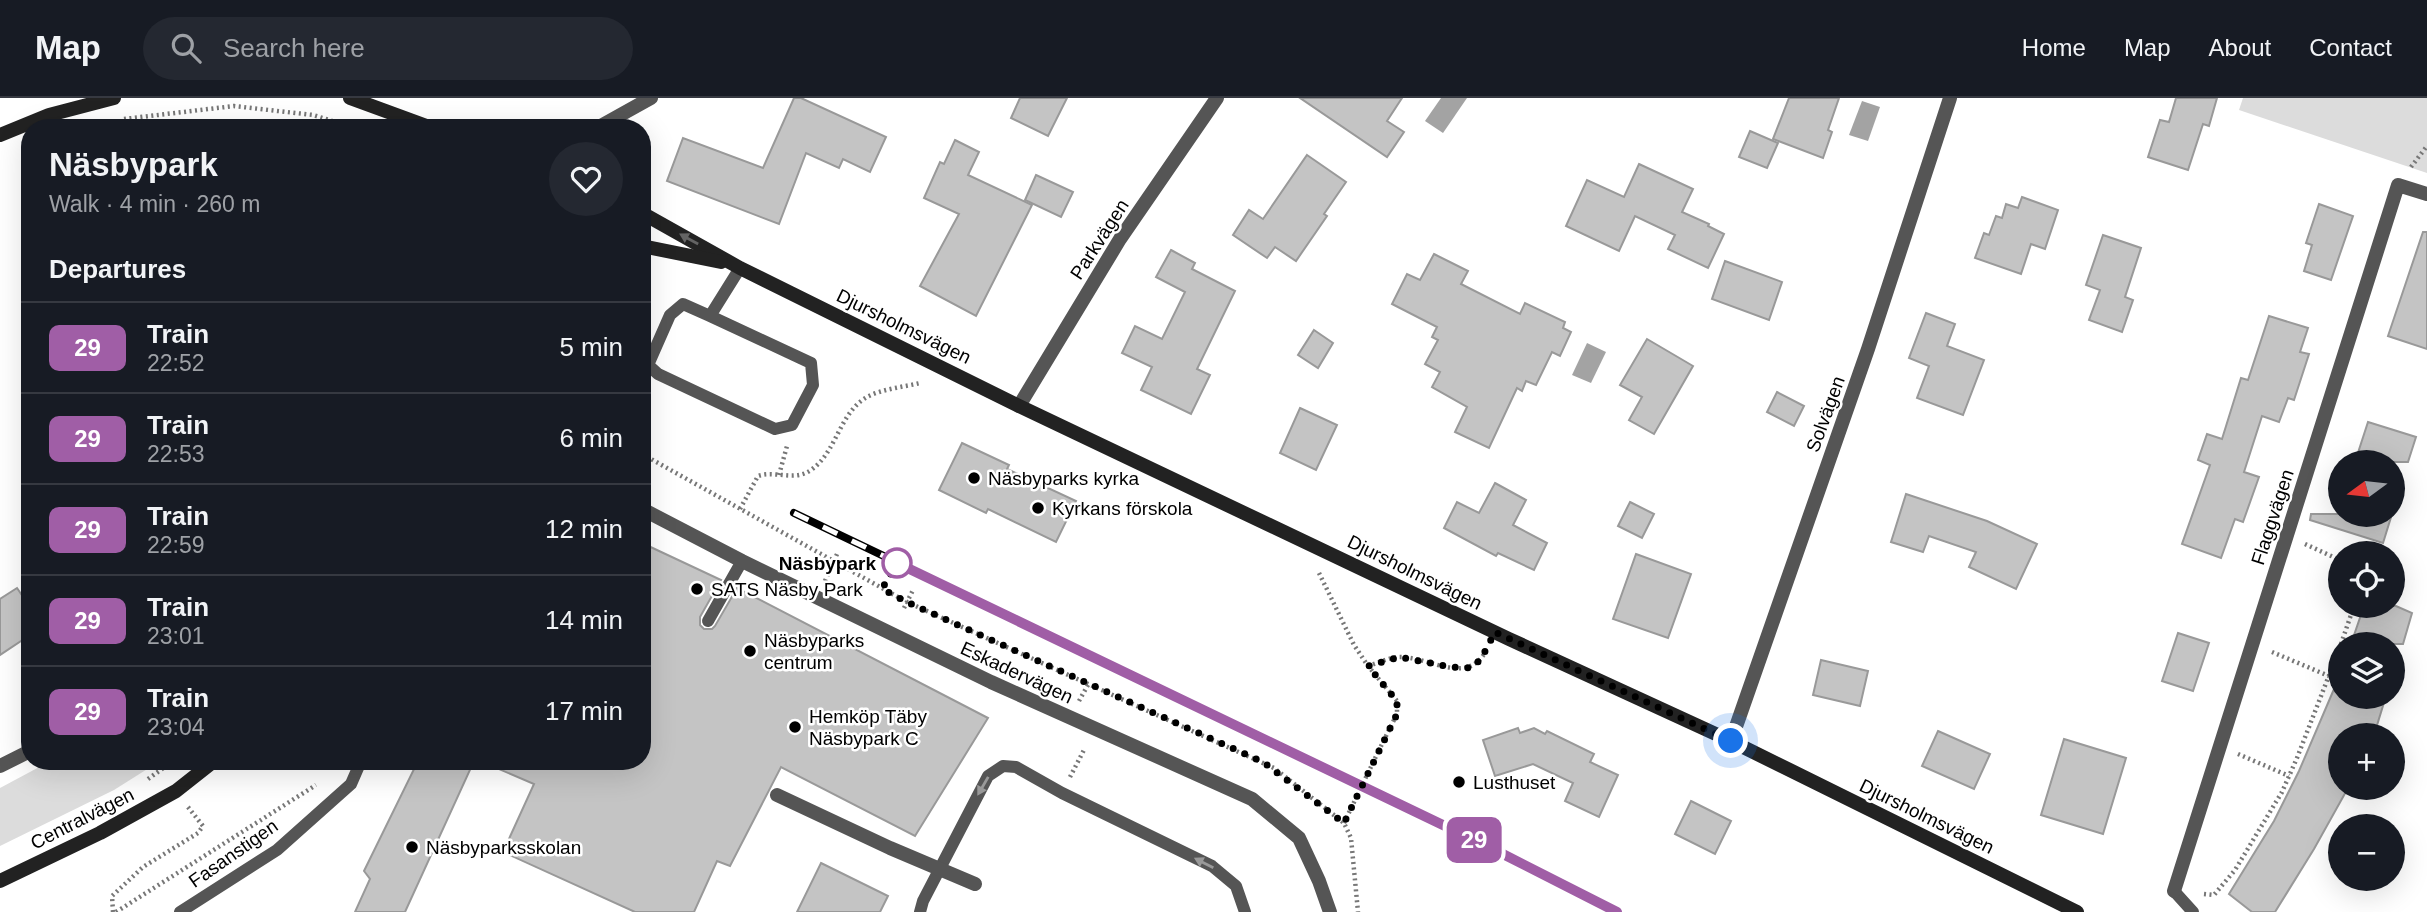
<!DOCTYPE html>
<html lang="en">
<head>
<meta charset="utf-8">
<style>
  :root { --surface:#171b24; --page:#242831; --text:#f1f3f6; --muted:#9ea1a6; --line:#363941 }
  body { margin:0; font-family:Arial,sans-serif; background:var(--page); color:var(--text); height:100vh; display:flex; flex-direction:column; font-size:26px; white-space:nowrap }
  * { box-sizing:border-box; margin:0 }
  p { font-size:23px; color:var(--muted) }
  .icon { flex:none; width:38px; height:38px; fill:none; stroke:currentColor; stroke-width:2; stroke-linecap:round; stroke-linejoin:round }
  .map { position:relative; flex:1; overflow:hidden }
  .panel { position:absolute; left:21px; top:21px; width:630px; height:651px; display:flex; flex-direction:column; background:var(--surface); border-radius:28px; box-shadow:0 7px 28px #0002 }
  .panel>* { flex:none }
  .badge { padding:0 14px; border-radius:10px; font-size:24px; line-height:46px }
  .needle { width:46px; rotate:255deg }
  .controls { position:absolute; left:2328px; top:352px; display:grid; gap:14px }
  .controls a { display:grid; place-items:center; width:77px; height:77px; border-radius:50%; background:var(--surface); box-shadow:0 7px 28px #0002; font-size:35px }
  .you { position:absolute; width:35px; height:35px; margin:-18px; border:5px solid #fff; border-radius:50%; background:#1a73e8; box-shadow:0 0 0 10px #1a73e833 }
  .map>.badge { position:absolute; translate:-50% -50%; box-shadow:0 0 0 4px #fff }
  h2 { padding:0 28px; font-size:26px; line-height:63px }
  .round { display:grid; place-items:center; flex:none; width:74px; height:74px; border-radius:37px; background:var(--page) }
  .summary { display:flex; align-items:center; justify-content:space-between; height:119px; padding:0 28px }
  h1 { font-size:33px; font-weight:700; line-height:52px }
  ul { padding:0; list-style:none }
  li { display:flex; align-items:center; gap:21px; height:91px; padding:0 28px; border-top:2px solid var(--line) }
  li div { flex:1 }
  li b { display:block; font-size:26px }
  li em { font-style:normal }
  li .badge { min-width:77px; font-weight:700; text-align:center }
  header { display:flex; align-items:center; gap:42px; box-sizing:border-box; height:98px; padding:0 35px; background:var(--surface); border-bottom:2px solid var(--line) }
  header strong { font-size:33px }
  nav { display:flex; gap:38px; margin-inline-start:auto; font-size:24px }
  .search { width:490px; height:63px; background:var(--page); display:flex; align-items:center; gap:18px; box-sizing:border-box; padding:0 24px; border-radius:38px; color:var(--muted); font-size:26px }
  .map>svg:first-child { display:block }
  .green { fill:#dcdcdc }
  .water { fill:#a3a3a3 }
  .building { fill:#c4c4c4; stroke:#999; stroke-width:2 }
  .lines { fill:none; stroke-linecap:round; stroke-linejoin:round }
  .path { stroke:#777; stroke-width:4.5; stroke-dasharray:2 3.5; stroke-linecap:butt }
  .lane { stroke:#555; stroke-width:12 }
  .street { stroke:#555; stroke-width:14 }
  .secondary { stroke:#222; stroke-width:14 }
  .rail-casing { stroke:#000; stroke-width:8 }
  .rail { stroke:#fff; stroke-width:5; stroke-dasharray:16; stroke-linecap:butt }
  .path-bridge { stroke:#777; stroke-width:4.5; stroke-dasharray:2 3.5; stroke-linecap:butt }
  .oneway { fill:#646464 }
  .oneway2 { fill:#999 }
  .line-casing { stroke:#fff; stroke-width:16 }
  .line { stroke:#a05ea6; stroke-width:10 }
  .walk { stroke:#000; stroke-width:7; stroke-dasharray:0 12.6 }
  .poi-dot { fill:#000; stroke:#fff; stroke-width:2.5 }
  .stop-dot { fill:#fff; stroke:#a05ea6; stroke-width:3.5 }
  .labels { text-anchor:middle; stroke-width:5; stroke-linejoin:round; paint-order:stroke }
  .street-label { font-size:19px; fill:#000; stroke:#fff }
  .poi-label { font-size:19px; fill:#000; stroke:#fff; text-anchor:start }
  .stop-label { font-size:19px; font-weight:bold; fill:#000; stroke:#fff; text-anchor:end }
</style>
</head>
<body>
<header>
<strong>Map</strong>
<div class="search"><svg class="icon" aria-label="search" viewBox="0 0 24 24"><circle cx="10" cy="10" r="6"/><path d="M15 15l6 6"/></svg>Search here</div>
<nav><a>Home</a><a>Map</a><a>About</a><a>Contact</a></nav>
</header>
<div class="map">
<svg width="2427" height="814" viewBox="0 0 2427 814">
  <rect width="100%" height="100%" fill="#fff"/>
  <!-- green -->
  <g class="green">
    <path d="M2243 0H2427V75L2239 12Z"/>
    <path d="M66 663H160L114 692 0 748V690L43 667Z"/>
  </g>
  <!-- water -->
  <g class="water">
    <path d="M1441 0H1467L1443 35 1425 23Z"/>
    <path d="M1862 3 1880 9 1868 43 1849 37Z"/>
    <path d="M1587 245 1606 254 1591 285 1572 277Z"/>
  </g>
  <!-- building -->
  <g class="building">
    <path d="M794 0H801L886 39 870 74 843 61 839 70 806 55 779 126 667 83 683 40 763 70Z"/>
    <path d="M1020 0H1067L1048 38 1011 20Z"/>
    <path d="M1300 0H1402L1387 23 1404 34 1387 59Z"/>
    <path d="M1789 0H1839L1828 32 1832 34 1823 60 1773 41Z"/>
    <path d="M2176 0H2217L2209 28 2203 26 2188 72 2148 59 2160 22 2169 24Z"/>
    <path d="M1750 33 1778 45 1767 70 1739 59Z"/>
    <path d="M955 42 979 54 968 77 1032 107 976 218 920 188 959 116 924 100 940 64 944 66Z"/>
    <path d="M1307 57 1346 84 1324 116 1327 118 1296 163 1275 149 1267 160 1233 137 1249 112 1263 121Z"/>
    <path d="M1639 66 1693 91 1682 114 1709 126 1708 128 1724 136 1708 170 1668 151 1675 137 1635 118 1619 153 1566 128 1587 82 1624 99Z"/>
    <path d="M1036 77 1073 94 1061 119 1025 102Z"/>
    <path d="M2022 99 2058 112 2045 151 2031 146 2021 176 1975 160 1984 135 1989 137 1996 118 2002 120 2006 106 2018 110Z"/>
    <path d="M2319 106 2353 118 2331 182 2304 173 2312 147 2306 145Z"/>
    <path d="M2423 134H2427V251L2388 238Z"/>
    <path d="M2103 137 2141 150 2125 199 2133 202 2122 234 2089 222 2100 192 2086 187Z"/>
    <path d="M1171 152 1195 165 1192 171 1235 193 1197 271 1210 277 1191 316 1141 292 1152 269 1122 255 1135 228 1162 241 1185 194 1156 179Z"/>
    <path d="M1434 156 1468 173 1461 186 1520 216 1525 205 1565 224 1563 230 1571 234 1560 258 1552 254 1536 287 1526 283 1522 293 1517 290 1489 350 1455 334 1467 309 1432 289 1440 274 1425 266 1438 242 1432 239 1437 229 1392 206 1407 176 1420 182Z"/>
    <path d="M1725 163 1782 184 1769 222 1712 201Z"/>
    <path d="M1926 215 1955 226 1947 248 1984 262 1963 317 1917 300 1929 268 1909 260Z"/>
    <path d="M2269 218 2308 230 2300 254 2309 256 2294 302 2288 300 2279 324 2262 318 2244 374 2259 379 2243 424 2235 421 2221 460 2182 446 2210 367 2198 362 2207 336 2222 341 2241 280 2248 282Z"/>
    <path d="M1314 232 1333 245 1318 270 1298 257Z"/>
    <path d="M1647 241 1693 268 1654 336 1629 322 1642 299 1620 287Z"/>
    <path d="M1777 294 1804 308 1794 328 1767 314Z"/>
    <path d="M1300 310 1337 327 1316 372 1280 355Z"/>
    <path d="M2368 324 2416 339 2408 364H2355Z"/>
    <path d="M962 345 1009 367 1007 371 1076 403 1056 444 988 411 986 415 939 392Z"/>
    <path d="M1495 385 1526 402 1513 427 1547 445 1534 472 1498 455 1496 458 1444 430 1457 404 1479 415Z"/>
    <path d="M1906 396 1987 423 2037 446 2016 491 1969 469 1976 454 1929 438 1923 454 1891 444Z"/>
    <path d="M1630 404 1654 416 1642 440 1618 428Z"/>
    <path d="M2311 416H2392L2383 445 2310 422Z"/>
    <path d="M642 445 721 482 700 519V527L704 531H712L715 528 737 490 988 620 915 738 781 669 730 768 717 763 694 814H635L503 754 534 686 480 663H642Z"/>
    <path d="M1636 456 1691 476 1668 540 1613 521Z"/>
    <path d="M17 490 30 509V537L0 557V501Z"/>
    <path d="M2364 508H2396L2412 515 2403 546H2351Z"/>
    <path d="M2178 535 2209 545 2193 593 2162 583Z"/>
    <path d="M1821 562 1868 573 1860 608 1813 597Z"/>
    <path d="M2340 577V598H2386L2374 637H2340V690H2348L2314 751 2275 814H2252L2229 796 2274 723 2299 673Z"/>
    <path d="M1518 630 1520 635 1534 630 1545 636 1547 633 1594 656 1590 664 1618 677 1599 719 1565 703 1573 685 1533 666 1495 678 1483 642Z"/>
    <path d="M1938 633 1990 656 1974 691 1922 668Z"/>
    <path d="M2064 641 2126 660 2103 736 2041 717Z"/>
    <path d="M418 663H474L405 814H355L370 781 364 773Z"/>
    <path d="M1691 703 1731 723 1715 756 1675 736Z"/>
    <path d="M821 765 888 798 880 814H797Z"/>
  </g>
  <g class="lines">
    <!-- path -->
    <g class="path">
      <path d="M124 21 234 8 313 17 355 30"/>
      <path d="M2411 69 2427 48"/>
      <path d="M642 356 907 504 1274 670 1344 725 1351 740 1358 814"/>
      <path d="M779 377 787 348"/>
      <path d="M740 411 758 378C776 372 794 384 811 372 837 354 839 315 867 299 882 291 903 289 920 285"/>
      <path d="M2305 446 2340 462"/>
      <path d="M1319 475 1354 547 1368 568 1397 603V616L1380 650"/>
      <path d="M825 483 837 456"/>
      <path d="M904 510 913 492"/>
      <path d="M2341 546 2354 508"/>
      <path d="M2272 554 2329 578"/>
      <path d="M1368 568C1378 565 1390 559 1400 559 1430 559 1467 588 1486 553"/>
      <path d="M1079 603 1089 585"/>
      <path d="M2238 656 2289 678"/>
      <path d="M1070 679 1085 650"/>
      <path d="M148 681 173 663"/>
      <path d="M2204 796 2214 797 2235 772 2282 694 2297 660 2340 549"/>
      <path d="M113 814 112 798 143 769 198 735 203 728 188 709"/>
      <path d="M116 814 316 687"/>
    </g>
    <!-- lane -->
    <g class="lane">
      <path d="M710 218 811 265 813 287 792 327 775 331 658 276 648 267 670 217 683 206 710 218 740 170"/>
      <path d="M708 523 742 463"/>
      <path d="M2174 793 2193 814"/>
      <path d="M180 814 277 752 351 686 361 663"/>
      <path d="M920 814 923 803 988 678 1003 668 1016 669 1062 695 1212 768 1236 788 1245 814"/>
    </g>
    <!-- street -->
    <g class="street">
      <path d="M597 30 651 0"/>
      <path d="M1019 308 1120 141 1217 0"/>
      <path d="M642 411 742 463 991 584 1252 701 1299 740 1319 783 1330 814"/>
      <path d="M1731 643 1868 251 1950 0"/>
      <path d="M0 668 30 653"/>
      <path d="M777 697 890 750 975 786"/>
      <path d="M2174 793 2398 87 2427 96"/>
    </g>
    <!-- secondary -->
    <g class="secondary">
      <path d="M350 0 432 30"/>
      <path d="M0 37 49 17 114 0"/>
      <path d="M642 115 740 170 1019 308 1509 541 1731 643 2077 814"/>
      <path d="M642 148 721 164"/>
      <path d="M0 783 100 735 176 693 214 663"/>
    </g>
    <!-- rail casing -->
    <g class="rail-casing">
      <path id="rail" d="M794 415 1520 763 1617 814"/>
    </g>
    <!-- rail -->
    <use href="#rail" class="rail"/>
    <!-- path-bridge -->
    <path class="path-bridge" d="M1344 725 1380 650"/>
  </g>
  <!-- one-way arrows -->
  <defs><path id="oneway-solid" d="M-6-.8H1V-3.2L6.5 0L1 3.2V.8H-6Z" transform="scale(1.75)"/></defs>
  <use class="oneway" href="#oneway-solid" transform="translate(689 141) rotate(-151)"/>
  <g class="oneway2">
    <use href="#oneway-solid" transform="translate(983 688) rotate(120)"/>
    <use href="#oneway-solid" transform="translate(1204 765) rotate(-153)"/>
  </g>
  <g class="lines">
    <!-- line casing -->
    <g class="line-casing">
      <path id="line" d="M897 465 1495 752 1617 814"/>
    </g>
    <!-- line -->
    <use href="#line" class="line"/>
    <!-- walk -->
    <path class="walk" d="M897 465 882 491 907 504 1263 664 1344 725 1397 616V603L1368 568 1399 559 1451 569 1471 570 1481 561 1495 534 1731 643"/>
  </g>
  <!-- markers -->
  <g class="poi-dot">
    <circle cx="974" cy="380" r="7"/>
    <circle cx="1038" cy="410" r="7"/>
    <circle cx="697" cy="491" r="7"/>
    <circle cx="750" cy="553" r="7"/>
    <circle cx="795" cy="629" r="7"/>
    <circle cx="1459" cy="684" r="7"/>
    <circle cx="412" cy="749" r="7"/>
  </g>
  <circle class="stop-dot" cx="897" cy="465" r="14"/>
  <g class="labels">
    <!-- street labels -->
    <g class="street-label">
      <text transform="translate(1099 141) rotate(-57)" y="7">Parkvägen</text>
      <text transform="translate(904 228) rotate(26)" y="7">Djursholmsvägen</text>
      <text transform="translate(1825 316) rotate(-70)" y="7">Solvägen</text>
      <text transform="translate(2272 419) rotate(-72)" y="7">Flaggvägen</text>
      <text transform="translate(1415 474) rotate(26)" y="7">Djursholmsvägen</text>
      <text transform="translate(1017 574) rotate(25)" y="7">Eskadervägen</text>
      <text transform="translate(1927 718) rotate(26)" y="7">Djursholmsvägen</text>
      <text transform="translate(82 720) rotate(-27)" y="7">Centralvägen</text>
      <text transform="translate(233 755) rotate(-35)" y="7">Fasanstigen</text>
    </g>
    <!-- poi labels -->
    <g class="poi-label">
      <text x="988" y="387">Näsbyparks kyrka</text>
      <text x="1052" y="417">Kyrkans förskola</text>
      <text x="711" y="498">SATS Näsby Park</text>
      <text x="764" y="549">Näsbyparks<tspan x="764" dy="22">centrum</tspan></text>
      <text x="809" y="625">Hemköp Täby<tspan x="809" dy="22">Näsbypark C</tspan></text>
      <text x="1473" y="691">Lusthuset</text>
      <text x="426" y="756">Näsbyparksskolan</text>
    </g>
    <!-- stop labels -->
    <g class="stop-label">
      <text x="876" y="472">Näsbypark</text>
    </g>
  </g>
</svg>
<div class="controls">
<a><svg class="needle" viewBox="-14 -14 28 28"><path d="M0-13l5 13h-10z" fill="#e53935"/><path d="M0 13l5-13h-10z" fill="#9ea1a6"/></svg></a>
<a><svg class="icon" aria-label="locate" viewBox="0 0 24 24"><circle cx="12" cy="12" r="6"/><path d="M12 2v4M12 18v4M2 12h4M18 12h4"/></svg></a>
<a><svg class="icon" aria-label="layers" viewBox="0 0 24 24"><path d="M12 4l9 5-9 5-9-5zM3 14l9 5 9-5"/></svg></a>
<a>+</a>
<a>−</a>
</div>
<div class="you" style="left:1731px;top:643px"></div>
<b class="badge" style="left:1474px;top:742px;background:#a05ea6;color:#fff">29</b>
<section class="panel">
<div class="summary"><div><h1>Näsbypark</h1><p>Walk · 4 min · 260 m</p></div><a class="round"><svg class="icon" aria-label="heart" viewBox="0 0 24 24"><path d="M12 20l-8-8c-3-5 5-10 8-4 3-6 11-1 8 4z"/></svg></a></div>
<h2>Departures</h2>
<ul>
<li><span class="badge" style="background:#a05ea6;color:#fff">29</span><div><b>Train</b><p>22:52</p></div><em>5 min</em></li>
<li><span class="badge" style="background:#a05ea6;color:#fff">29</span><div><b>Train</b><p>22:53</p></div><em>6 min</em></li>
<li><span class="badge" style="background:#a05ea6;color:#fff">29</span><div><b>Train</b><p>22:59</p></div><em>12 min</em></li>
<li><span class="badge" style="background:#a05ea6;color:#fff">29</span><div><b>Train</b><p>23:01</p></div><em>14 min</em></li>
<li><span class="badge" style="background:#a05ea6;color:#fff">29</span><div><b>Train</b><p>23:04</p></div><em>17 min</em></li>
</ul>
</section>
</div>
</body>
</html>
